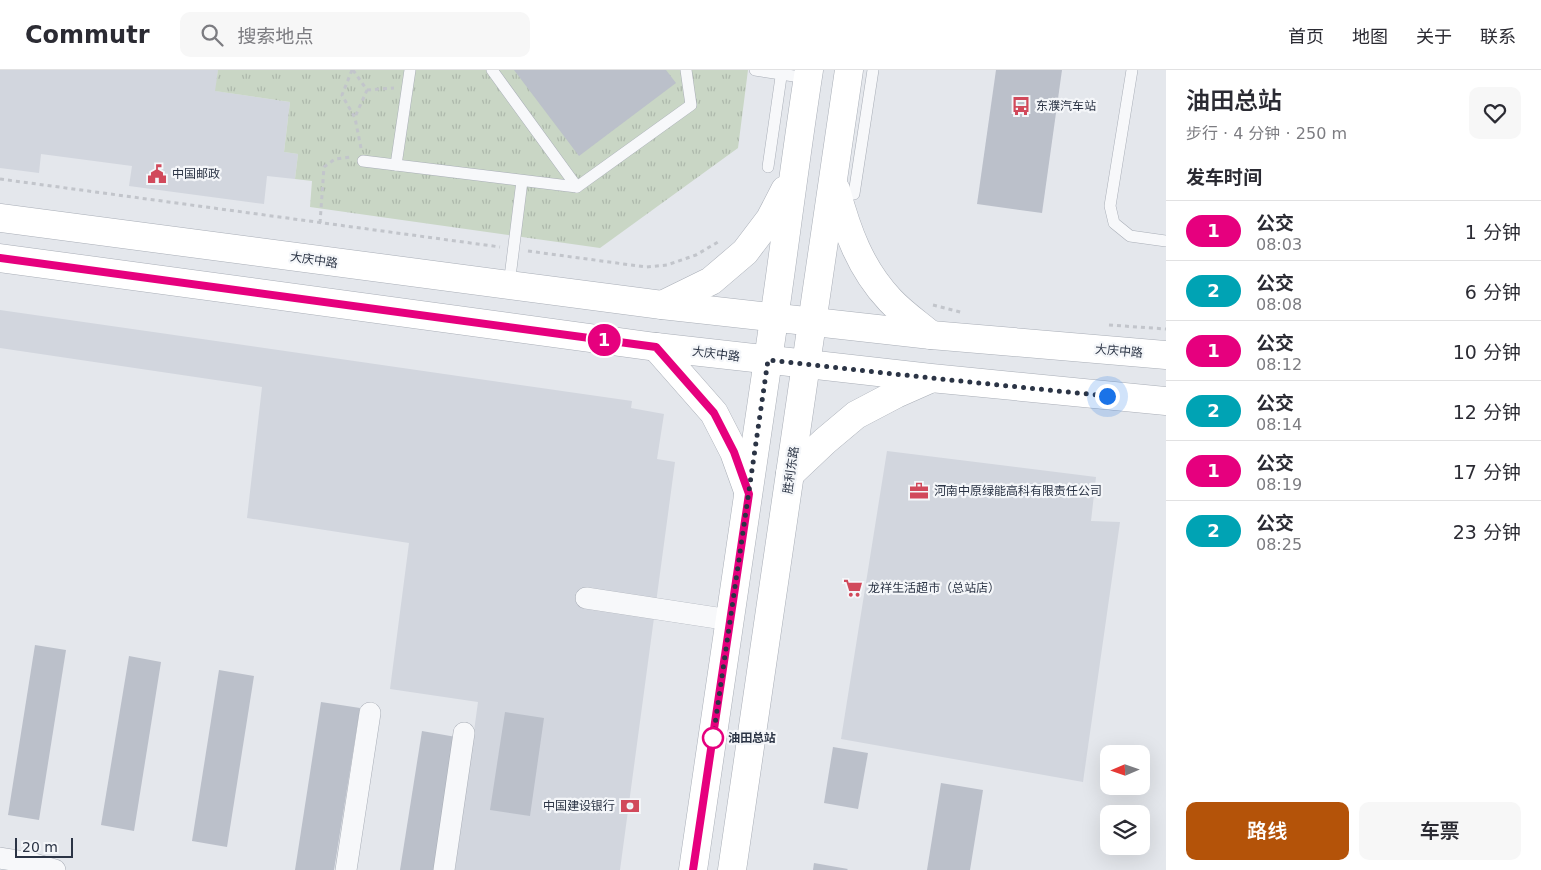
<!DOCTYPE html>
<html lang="zh">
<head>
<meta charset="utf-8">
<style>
  :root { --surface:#fff; --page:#f7f7f7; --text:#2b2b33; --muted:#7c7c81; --line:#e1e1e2; --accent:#b45309 }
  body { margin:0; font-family:"DejaVu Sans","Noto Sans SC",sans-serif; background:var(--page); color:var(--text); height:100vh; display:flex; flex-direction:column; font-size:19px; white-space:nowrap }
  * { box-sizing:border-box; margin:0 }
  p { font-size:16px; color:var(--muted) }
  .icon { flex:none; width:28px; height:28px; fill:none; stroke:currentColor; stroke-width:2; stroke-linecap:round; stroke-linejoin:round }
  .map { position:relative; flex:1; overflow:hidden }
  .details { display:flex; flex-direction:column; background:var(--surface); width:375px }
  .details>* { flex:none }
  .badge { padding:0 10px; border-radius:16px; font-size:18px; line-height:32px }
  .needle { width:32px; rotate:268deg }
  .controls { position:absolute; left:1100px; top:675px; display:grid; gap:10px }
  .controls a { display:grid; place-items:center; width:50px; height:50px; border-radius:10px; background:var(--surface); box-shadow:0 5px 20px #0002; font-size:25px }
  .scale { position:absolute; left:15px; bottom:12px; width:58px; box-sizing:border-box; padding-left:5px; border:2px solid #2b3445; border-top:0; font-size:14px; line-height:18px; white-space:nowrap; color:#2b3445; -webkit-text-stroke:4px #f4f6f9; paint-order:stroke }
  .you { position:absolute; width:25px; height:25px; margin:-12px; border:4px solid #fff; border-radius:50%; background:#1a73e8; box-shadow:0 0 0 8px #1a73e833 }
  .map>.badge { position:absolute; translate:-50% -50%; box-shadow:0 0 0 2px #fff }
  h2 { padding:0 20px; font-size:19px; line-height:45px }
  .round { display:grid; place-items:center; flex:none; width:52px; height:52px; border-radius:10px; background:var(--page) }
  .summary { display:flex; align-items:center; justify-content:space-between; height:85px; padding:0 20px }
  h1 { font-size:24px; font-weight:600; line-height:38px }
  .action { display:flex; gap:10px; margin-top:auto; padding:10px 20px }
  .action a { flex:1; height:58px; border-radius:10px; background:var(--accent); color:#fff; font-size:20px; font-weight:600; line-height:58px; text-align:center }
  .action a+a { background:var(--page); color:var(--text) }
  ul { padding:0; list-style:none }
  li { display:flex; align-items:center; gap:15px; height:60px; padding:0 20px; border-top:1px solid var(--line) }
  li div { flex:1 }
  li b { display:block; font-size:19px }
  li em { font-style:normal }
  li .badge { min-width:55px; font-weight:700; text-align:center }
  header { display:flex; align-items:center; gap:30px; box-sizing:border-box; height:70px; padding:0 25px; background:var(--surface); border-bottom:1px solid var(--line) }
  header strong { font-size:24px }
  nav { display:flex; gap:28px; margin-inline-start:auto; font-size:18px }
  .search { width:350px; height:45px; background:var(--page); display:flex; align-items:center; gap:12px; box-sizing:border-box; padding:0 18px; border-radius:10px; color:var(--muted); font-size:19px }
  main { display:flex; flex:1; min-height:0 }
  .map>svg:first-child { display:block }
  .built { fill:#d2d6de }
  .park { fill:url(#park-tufts) }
  .building { fill:#bbc0ca }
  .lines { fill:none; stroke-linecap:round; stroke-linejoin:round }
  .lane-casing { stroke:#a9aeb7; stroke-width:12 }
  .street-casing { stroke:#a9aeb7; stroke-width:22 }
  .secondary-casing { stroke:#a9aeb7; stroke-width:29 }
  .path { stroke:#c2c5cb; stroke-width:3; stroke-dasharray:4 4; stroke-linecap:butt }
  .lane { stroke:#f7f8fa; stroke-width:11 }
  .street { stroke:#f7f8fa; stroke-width:21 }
  .secondary { stroke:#fff; stroke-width:28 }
  .line-casing { stroke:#fff; stroke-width:11 }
  .line { stroke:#e6007e; stroke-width:8 }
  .walk { stroke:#2b3445; stroke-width:5; stroke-dasharray:0 9 }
  .stop-dot { fill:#fff; stroke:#e6007e; stroke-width:2.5 }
  .labels { text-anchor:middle; stroke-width:4.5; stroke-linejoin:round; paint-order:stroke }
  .poi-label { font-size:12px; fill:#2b3445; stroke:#f4f6f9; text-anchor:start }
  .street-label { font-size:12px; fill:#2b3445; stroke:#f4f6f9 }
  .stop-label { font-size:12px; font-weight:bold; fill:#2b3445; stroke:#f4f6f9; text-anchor:start }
</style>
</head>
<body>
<header>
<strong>Commutr</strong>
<div class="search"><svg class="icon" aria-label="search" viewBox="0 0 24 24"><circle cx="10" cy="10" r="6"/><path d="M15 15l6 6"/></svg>搜索地点</div>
<nav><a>首页</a><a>地图</a><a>关于</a><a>联系</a></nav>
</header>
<main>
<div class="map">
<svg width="1166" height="800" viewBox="0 0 1166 800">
  <defs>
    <pattern id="park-tufts" width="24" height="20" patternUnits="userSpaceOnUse" patternTransform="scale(1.25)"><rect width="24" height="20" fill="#c9d6c5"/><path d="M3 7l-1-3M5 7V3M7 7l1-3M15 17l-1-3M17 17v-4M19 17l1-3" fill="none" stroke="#adb8ab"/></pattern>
  </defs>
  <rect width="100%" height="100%" fill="#e4e7ec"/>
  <!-- built -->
  <g class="built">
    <path d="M0 0H218L216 21 290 32 284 82 298 84 295 109 267 106 264 134 129 116 132 96 41 84 39 103 0 98Z"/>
    <path d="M0 240 632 331 631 338 664 344 657 389 675 392 620 800H455L478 632 390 619 409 473 247 448 262 317 0 278Z"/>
    <path d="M887 381 1096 407 1091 451 1120 452 1083 712 841 669Z"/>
  </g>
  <!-- park -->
  <path class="park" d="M218 0H748L738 78 600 178 310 137 312 111 295 109 298 84 284 82 290 32 215 21Z"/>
  <!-- building -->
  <g class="building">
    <path d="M514 0H666L676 13 579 86Z"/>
    <path d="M996 0H1062L1042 143 977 134Z"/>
    <path d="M35 575 66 580 39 750 8 745Z"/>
    <path d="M129 586 161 592 134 761 101 755Z"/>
    <path d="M219 600 254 606 227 777 192 771Z"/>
    <path d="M321 632 360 638 334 800H295Z"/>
    <path d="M505 642 544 648 530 746 490 740Z"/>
    <path d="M422 661 456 667 434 800H400Z"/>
    <path d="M833 677 868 683 858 739 824 733Z"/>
    <path d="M941 713 983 720 970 800H927Z"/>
    <path d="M814 793 848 799 847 800H813Z"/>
  </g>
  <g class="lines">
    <!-- lane casing -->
    <g class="lane-casing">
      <g id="lane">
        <path d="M410 0 396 95 577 117 691 35 686 0"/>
        <path d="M492 0 577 117"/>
        <path d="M755 0 807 8"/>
        <path d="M1132 0 1110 136 1114 153 1130 166 1166 171"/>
        <path d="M363 91 396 95"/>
        <path d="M768 97 782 0"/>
        <path d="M854 124 873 0"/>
        <path d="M509 215 522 111"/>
      </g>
    </g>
    <!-- street casing -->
    <g class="street-casing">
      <g id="street">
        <path d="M586 528 730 550"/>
        <path d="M0 788 31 793 55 800"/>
        <path d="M346 800 370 643"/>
        <path d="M444 800 464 663"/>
      </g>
    </g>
    <!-- secondary casing -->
    <g class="secondary-casing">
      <g id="secondary">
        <path d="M836 120C847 161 860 198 890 230 902 243 918 254 931 265"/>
        <path d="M0 148 662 235 931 265 1166 285"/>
        <path d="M0 188 656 277 931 308 1166 331"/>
        <path d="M662 235 711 211 745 182 770 149 785 120"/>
        <path d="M656 277 714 343 734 382 748 421"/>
        <path d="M790 404 825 371 856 345 896 324 930 309"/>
        <path d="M693 800C720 617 747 433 774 249 786 166 796 83 809 0"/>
        <path d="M732 800 849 0"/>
      </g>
    </g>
    <!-- path -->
    <g class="path">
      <path d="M352 0 342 25 355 48 361 78"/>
      <path d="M353 0 367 20 355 47"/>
      <path d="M367 20 394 18"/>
      <path d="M0 109 500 177"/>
      <path d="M320 153 324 97 335 89 351 87"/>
      <path d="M528 181 646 197 667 195 696 185 718 172"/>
      <path d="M933 235 964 243"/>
      <path d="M1109 255 1166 259"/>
    </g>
    <!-- lane -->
    <use href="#lane" class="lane"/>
    <!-- street -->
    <use href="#street" class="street"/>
    <!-- secondary -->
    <use href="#secondary" class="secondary"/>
  </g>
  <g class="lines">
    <!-- line casing -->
    <g class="line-casing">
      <path id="line" d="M0 188 656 277 714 343 734 382 749 424 693 800"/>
    </g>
    <!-- line -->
    <use href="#line" class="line"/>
    <!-- walk -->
    <path class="walk" d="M713 668 768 290 931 308 1107 326"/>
  </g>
  <!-- icons -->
  <defs>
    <g id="bus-bare" transform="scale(1.5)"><path d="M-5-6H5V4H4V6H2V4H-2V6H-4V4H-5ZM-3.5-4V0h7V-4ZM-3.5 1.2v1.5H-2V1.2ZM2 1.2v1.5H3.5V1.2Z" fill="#d1495b" stroke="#f4f6f9" stroke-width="2.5" paint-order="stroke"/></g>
    <g id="civic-bare" transform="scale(1.5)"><path d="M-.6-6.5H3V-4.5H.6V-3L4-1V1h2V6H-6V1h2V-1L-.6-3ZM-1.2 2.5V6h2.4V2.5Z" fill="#d1495b" stroke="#f4f6f9" stroke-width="2.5" paint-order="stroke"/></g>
    <g id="office-bare" transform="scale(1.5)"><path d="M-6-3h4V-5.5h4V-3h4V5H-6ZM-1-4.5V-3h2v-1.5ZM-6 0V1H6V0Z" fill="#d1495b" stroke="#f4f6f9" stroke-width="2.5" paint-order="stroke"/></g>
    <g id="supermarket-bare" transform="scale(1.5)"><path d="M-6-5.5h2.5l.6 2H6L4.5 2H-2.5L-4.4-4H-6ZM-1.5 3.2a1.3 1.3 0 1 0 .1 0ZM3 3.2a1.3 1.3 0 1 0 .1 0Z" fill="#d1495b" stroke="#f4f6f9" stroke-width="2.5" paint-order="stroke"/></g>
    <g id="bank-bare" transform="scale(1.5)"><path d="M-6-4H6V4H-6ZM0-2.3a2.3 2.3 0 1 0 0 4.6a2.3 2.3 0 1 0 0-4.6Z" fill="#d1495b" stroke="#f4f6f9" stroke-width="2.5" paint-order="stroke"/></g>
  </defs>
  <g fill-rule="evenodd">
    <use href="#bus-bare" x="1021" y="36"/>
    <use href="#civic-bare" x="157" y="104"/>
    <use href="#office-bare" x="919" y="421"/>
    <use href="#supermarket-bare" x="853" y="518"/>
    <use href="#bank-bare" x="630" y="736"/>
  </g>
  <!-- markers -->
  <circle class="stop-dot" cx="713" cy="668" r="10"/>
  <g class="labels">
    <!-- poi labels -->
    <g class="poi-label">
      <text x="1036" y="40">东濮汽车站</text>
      <text x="172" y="108">中国邮政</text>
      <text x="934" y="425">河南中原绿能高科有限责任公司</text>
      <text x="868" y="522">龙祥生活超市（总站店）</text>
      <text x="615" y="740" text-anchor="end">中国建设银行</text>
    </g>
    <!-- street labels -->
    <g class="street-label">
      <text transform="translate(314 190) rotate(8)" y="4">大庆中路</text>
      <text transform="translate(1119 281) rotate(5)" y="4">大庆中路</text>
      <text transform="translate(716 284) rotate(7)" y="4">大庆中路</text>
      <text transform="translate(791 400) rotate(-82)" y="4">胜利东路</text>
    </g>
    <!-- stop labels -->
    <g class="stop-label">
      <text x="728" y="672">油田总站</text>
    </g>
  </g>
</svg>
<div class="controls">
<a><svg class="needle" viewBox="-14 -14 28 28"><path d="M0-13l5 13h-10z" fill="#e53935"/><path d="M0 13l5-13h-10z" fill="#7c7c81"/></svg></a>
<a><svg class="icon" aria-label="layers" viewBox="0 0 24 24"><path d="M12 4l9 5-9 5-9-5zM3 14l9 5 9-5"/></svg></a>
</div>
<div class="scale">20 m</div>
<div class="you" style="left:1107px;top:326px"></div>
<b class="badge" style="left:604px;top:270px;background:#e6007e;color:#fff">1</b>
</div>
<section class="details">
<div class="summary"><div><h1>油田总站</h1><p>步行 · 4 分钟 · 250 m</p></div><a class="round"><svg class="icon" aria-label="heart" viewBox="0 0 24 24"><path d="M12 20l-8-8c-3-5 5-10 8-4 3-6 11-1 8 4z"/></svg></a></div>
<h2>发车时间</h2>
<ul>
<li><span class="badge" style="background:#e6007e;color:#fff">1</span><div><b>公交</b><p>08:03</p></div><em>1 分钟</em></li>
<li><span class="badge" style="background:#00a3b4;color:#fff">2</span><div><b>公交</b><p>08:08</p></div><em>6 分钟</em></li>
<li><span class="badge" style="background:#e6007e;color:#fff">1</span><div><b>公交</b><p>08:12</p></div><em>10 分钟</em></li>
<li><span class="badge" style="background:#00a3b4;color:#fff">2</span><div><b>公交</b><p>08:14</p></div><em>12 分钟</em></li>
<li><span class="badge" style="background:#e6007e;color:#fff">1</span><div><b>公交</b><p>08:19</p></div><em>17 分钟</em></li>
<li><span class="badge" style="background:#00a3b4;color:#fff">2</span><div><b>公交</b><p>08:25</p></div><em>23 分钟</em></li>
</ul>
<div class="action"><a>路线</a><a>车票</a></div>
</section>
</main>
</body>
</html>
